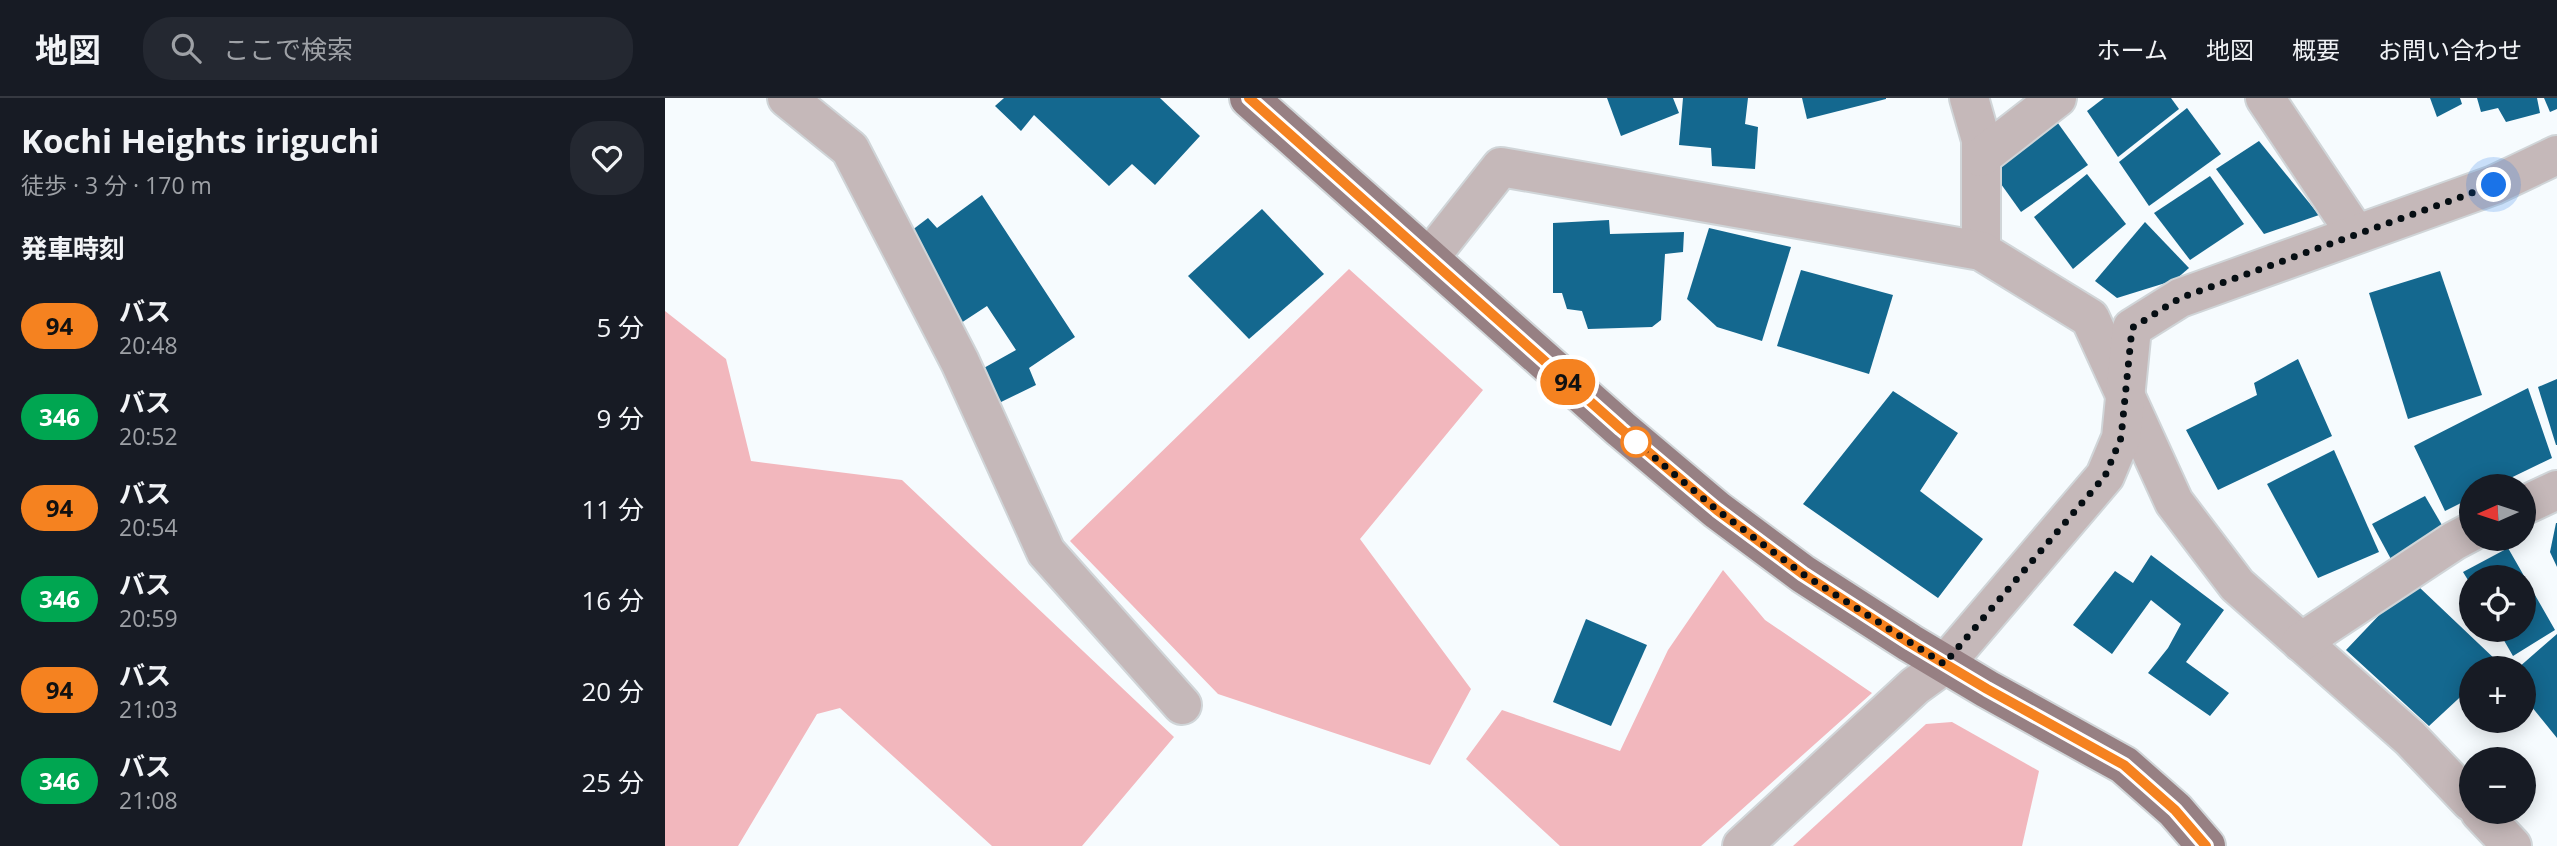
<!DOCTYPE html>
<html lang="ja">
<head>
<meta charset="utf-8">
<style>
  :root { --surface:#171b24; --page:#242831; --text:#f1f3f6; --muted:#9ea1a6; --line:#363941 }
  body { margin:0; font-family:"Open Sans","Noto Sans JP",sans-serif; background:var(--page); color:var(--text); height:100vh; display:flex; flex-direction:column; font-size:26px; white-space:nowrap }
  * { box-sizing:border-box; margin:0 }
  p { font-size:23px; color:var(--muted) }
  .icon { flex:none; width:38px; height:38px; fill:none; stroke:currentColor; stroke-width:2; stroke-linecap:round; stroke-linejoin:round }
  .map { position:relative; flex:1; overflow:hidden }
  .details { display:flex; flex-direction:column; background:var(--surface); width:665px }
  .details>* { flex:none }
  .badge { padding:0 14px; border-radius:23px; font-size:24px; line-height:46px }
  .needle { width:46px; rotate:267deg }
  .controls { position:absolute; left:1794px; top:376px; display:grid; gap:14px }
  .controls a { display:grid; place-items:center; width:77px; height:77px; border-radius:50%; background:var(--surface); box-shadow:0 4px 18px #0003; font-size:35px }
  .you { position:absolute; width:35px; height:35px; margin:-18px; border:5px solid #fff; border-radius:50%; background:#1a73e8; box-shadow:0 0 0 10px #1a73e833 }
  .map>.badge { position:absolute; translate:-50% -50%; box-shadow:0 0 0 4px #fff }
  h2 { padding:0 21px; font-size:26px; line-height:63px }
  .round { display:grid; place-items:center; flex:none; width:74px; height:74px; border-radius:28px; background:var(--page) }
  .summary { display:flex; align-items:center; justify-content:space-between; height:119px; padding:0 21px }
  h1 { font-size:33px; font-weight:700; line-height:52px }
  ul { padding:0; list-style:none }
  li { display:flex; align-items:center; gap:21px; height:91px; padding:0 21px }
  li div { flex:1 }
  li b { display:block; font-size:26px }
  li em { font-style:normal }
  li .badge { min-width:77px; font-weight:700; text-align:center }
  header { display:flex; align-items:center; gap:42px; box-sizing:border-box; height:98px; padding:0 35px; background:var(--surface); border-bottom:2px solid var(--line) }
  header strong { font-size:33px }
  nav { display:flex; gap:38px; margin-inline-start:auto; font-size:24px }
  .search { width:490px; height:63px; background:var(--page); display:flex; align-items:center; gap:18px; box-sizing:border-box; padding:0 24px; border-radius:28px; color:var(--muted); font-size:26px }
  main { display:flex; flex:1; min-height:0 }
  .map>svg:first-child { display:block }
  .green { fill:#f2b7bd }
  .building { fill:#14688f }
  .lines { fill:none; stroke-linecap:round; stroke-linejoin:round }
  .minor-casing { stroke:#d0d5d8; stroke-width:42 }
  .major-casing { stroke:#d0d5d8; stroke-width:42 }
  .minor { stroke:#c5b8b9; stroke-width:38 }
  .major { stroke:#978083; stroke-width:38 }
  .line-casing { stroke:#fff; stroke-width:16 }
  .line { stroke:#f58220; stroke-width:10 }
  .walk { stroke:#060e13; stroke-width:7; stroke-dasharray:0 12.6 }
  .stop-dot { fill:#fff; stroke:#f58220; stroke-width:3.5 }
</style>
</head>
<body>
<header>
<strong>地図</strong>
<div class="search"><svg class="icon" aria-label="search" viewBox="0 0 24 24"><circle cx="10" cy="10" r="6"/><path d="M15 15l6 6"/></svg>ここで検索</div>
<nav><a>ホーム</a><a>地図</a><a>概要</a><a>お問い合わせ</a></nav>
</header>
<main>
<section class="details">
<div class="summary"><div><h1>Kochi Heights iriguchi</h1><p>徒歩 · 3 分 · 170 m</p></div><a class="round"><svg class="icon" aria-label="heart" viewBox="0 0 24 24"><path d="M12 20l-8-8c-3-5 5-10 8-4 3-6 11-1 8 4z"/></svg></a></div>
<h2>発車時刻</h2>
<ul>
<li><span class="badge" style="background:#f58220;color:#111">94</span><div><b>バス</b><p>20:48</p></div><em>5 分</em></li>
<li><span class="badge" style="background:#00a651;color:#fff">346</span><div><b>バス</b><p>20:52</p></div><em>9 分</em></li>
<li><span class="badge" style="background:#f58220;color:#111">94</span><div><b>バス</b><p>20:54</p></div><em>11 分</em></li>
<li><span class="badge" style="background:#00a651;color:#fff">346</span><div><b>バス</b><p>20:59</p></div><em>16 分</em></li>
<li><span class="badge" style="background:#f58220;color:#111">94</span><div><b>バス</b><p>21:03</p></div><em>20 分</em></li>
<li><span class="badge" style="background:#00a651;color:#fff">346</span><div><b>バス</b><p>21:08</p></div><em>25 分</em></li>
</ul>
</section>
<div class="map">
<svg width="1892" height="748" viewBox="0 0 1892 748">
  <rect width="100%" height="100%" fill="#f6fbfe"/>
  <!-- green -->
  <g class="green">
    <path d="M684 171 818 292 695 441 806 591 765 667 553 596 405 443Z"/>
    <path d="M0 213 61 261 86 363 237 382 509 639 417 748H327L175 610 152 616 73 748H0Z"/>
    <path d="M1058 472 1100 522 1207 595 1036 748H895L801 661 837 612 955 653 1003 552Z"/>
    <path d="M1287 624 1374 673 1357 748H1128L1261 626Z"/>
  </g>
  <!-- building -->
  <g class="building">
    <path d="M339 0H495L535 38 490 87 467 66 444 88 369 17 356 33 330 8Z"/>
    <path d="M942 0H1008L1014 15 956 38Z"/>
    <path d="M1018 0H1083L1080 26 1093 29 1090 71 1047 68 1046 50 1014 47Z"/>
    <path d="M1137 0H1221V1L1142 21Z"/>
    <path d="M1439 0H1506L1514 11 1453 59 1422 13Z"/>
    <path d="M1765 0H1795L1797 6 1772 19Z"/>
    <path d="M1812 0H1872L1875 15 1841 24 1833 10 1816 14Z"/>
    <path d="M1879 0H1892V11L1885 14Z"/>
    <path d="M1522 10 1556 56 1484 108 1454 64Z"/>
    <path d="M1390 21 1423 67 1356 114 1331 79 1337 64Z"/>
    <path d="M1594 43 1654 117 1599 136 1551 71Z"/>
    <path d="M1422 76 1461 126 1408 171 1369 119Z"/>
    <path d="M1545 78 1579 126 1525 162 1489 115Z"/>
    <path d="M317 97 410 239 364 270 371 287 336 304 317 271 351 252 322 208 296 225 242 136 263 120 272 130Z"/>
    <path d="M597 111 659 176 584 241 523 178Z"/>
    <path d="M944 122 945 136 1019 134 1018 154 1000 156 996 222 987 229 923 231 917 213 902 211 897 195H888V125Z"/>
    <path d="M1480 124 1524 170 1510 182 1452 200 1430 183Z"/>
    <path d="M1044 130 1126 149 1097 243 1052 229 1022 201Z"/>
    <path d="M1136 172 1228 197 1204 276 1112 248Z"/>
    <path d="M1775 173 1817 297 1743 321 1704 195Z"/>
    <path d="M1633 261 1667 338 1553 392 1521 332 1592 297 1589 285Z"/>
    <path d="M1892 281V347H1891L1873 289Z"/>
    <path d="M1863 290 1887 360 1829 388H1806V400L1780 413 1749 348Z"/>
    <path d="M1228 293 1293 335 1255 393 1318 441 1273 500 1138 406Z"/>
    <path d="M1669 352 1714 454 1653 480 1602 386Z"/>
    <path d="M1760 398 1781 434 1727 463 1707 426Z"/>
    <path d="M1891 425H1892V469L1885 454Z"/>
    <path d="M1843 450 1890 532 1848 558 1833 532H1858V480H1806V487L1798 474Z"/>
    <path d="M1486 457 1559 512 1521 564 1564 595 1545 618 1483 575 1503 550 1516 526 1486 502 1447 556 1408 527 1450 473 1468 485Z"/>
    <path d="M1754 489 1833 564 1826 570H1806V589L1764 628 1681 552 1719 512Z"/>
    <path d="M921 521 982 547 946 628 888 604Z"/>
    <path d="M1892 536V640L1858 598V570H1853Z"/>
  </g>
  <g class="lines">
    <!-- minor casing -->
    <g class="minor-casing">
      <g id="minor">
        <path d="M122 0 185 51 295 264 381 454 517 607"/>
        <path d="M1304 0 1316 42V153"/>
        <path d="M1600 0 1691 136"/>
        <path d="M1316 59 1392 0"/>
        <path d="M765 159 836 69 1316 153 1425 220 1509 404 1572 487 1745 640 1806 704"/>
        <path d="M1858 408 1892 392"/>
        <path d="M1636 544 1789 443 1806 434"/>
        <path d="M1815 714 1847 748"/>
        <path d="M1077 748 1250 588 1279 567 1440 378 1456 340 1467 230 1515 200 1829 87 1892 57"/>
      </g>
    </g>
    <!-- major casing -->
    <g class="major-casing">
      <path id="major" d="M584 0 956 331 1052 412 1138 476 1245 545 1322 591 1459 667 1510 712 1541 748"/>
    </g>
    <!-- minor -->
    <use href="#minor" class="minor"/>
    <!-- major -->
    <use href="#major" class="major"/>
  </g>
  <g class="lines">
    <!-- line casing -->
    <g class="line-casing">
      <path id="line" d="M584 0 956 331 1052 412 1138 476 1245 545 1322 591 1459 667 1510 712 1541 748"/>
    </g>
    <!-- line -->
    <use href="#line" class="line"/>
    <!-- walk -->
    <path class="walk" d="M971 344 1052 412 1138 476 1279 566 1440 378 1456 340 1467 230 1515 200 1829 87"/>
  </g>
  <!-- markers -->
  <circle class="stop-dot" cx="971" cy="344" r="14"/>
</svg>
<div class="controls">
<a><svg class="needle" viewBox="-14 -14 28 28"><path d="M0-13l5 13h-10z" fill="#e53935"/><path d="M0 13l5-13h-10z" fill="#9ea1a6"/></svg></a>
<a><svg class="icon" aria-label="locate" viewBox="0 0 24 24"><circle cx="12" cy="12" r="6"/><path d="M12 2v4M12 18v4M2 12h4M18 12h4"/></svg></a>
<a>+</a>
<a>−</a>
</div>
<div class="you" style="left:1829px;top:87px"></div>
<b class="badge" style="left:903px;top:284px;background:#f58220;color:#111">94</b>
</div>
</main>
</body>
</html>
